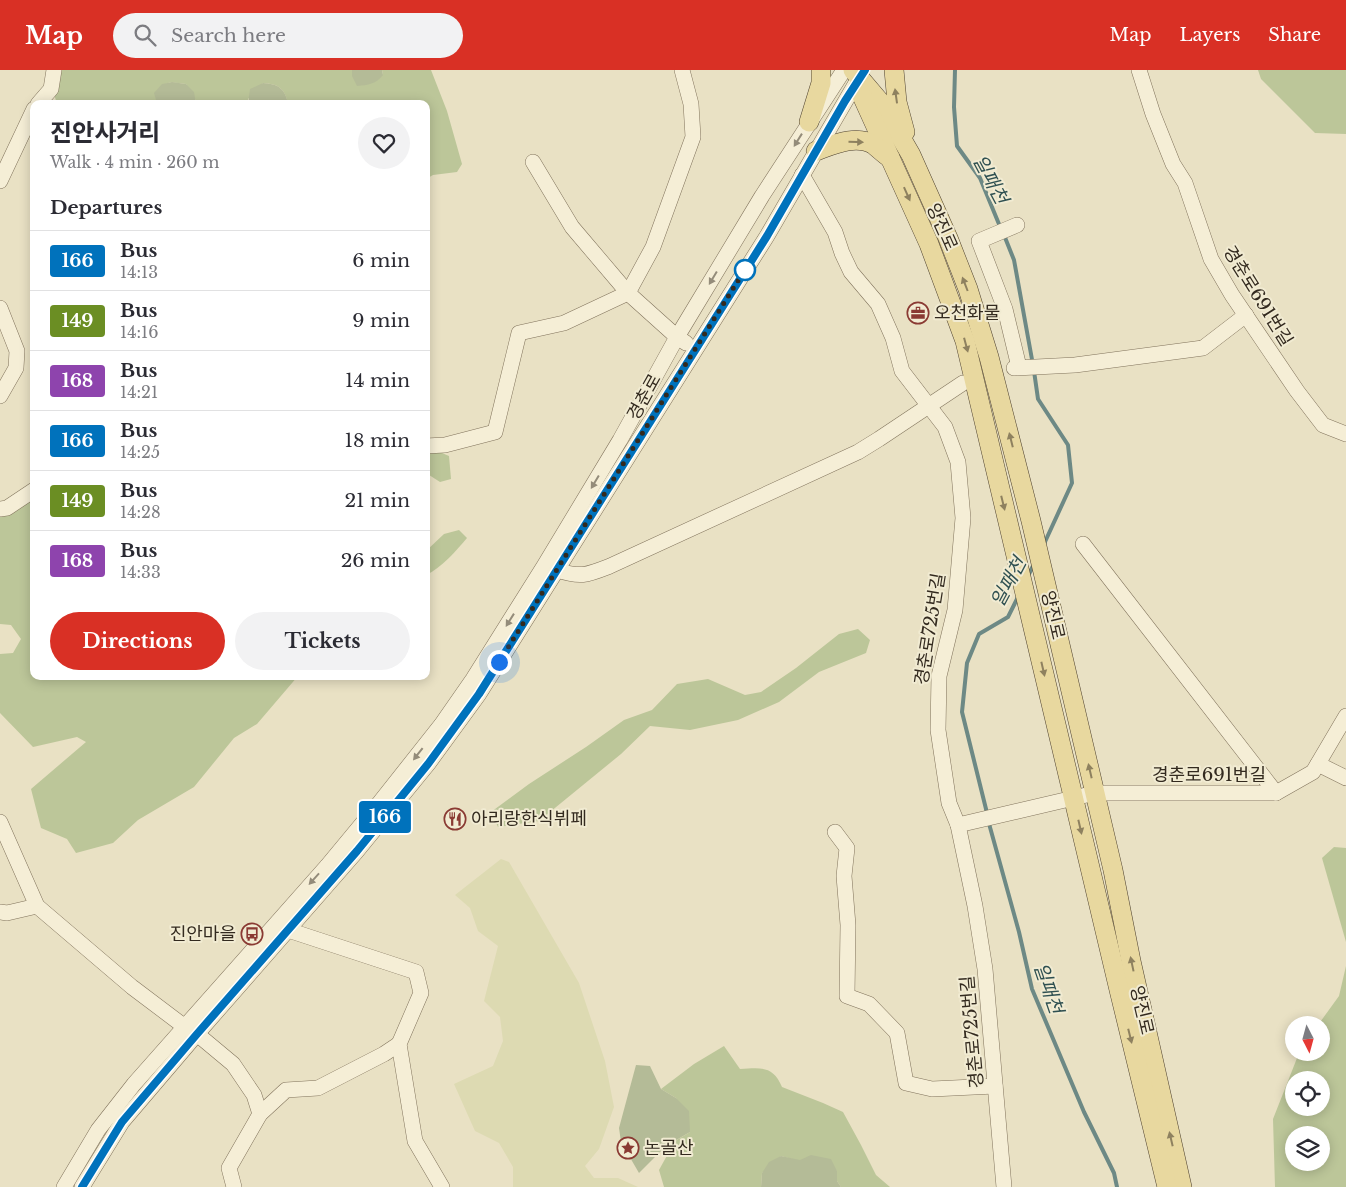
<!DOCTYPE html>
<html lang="en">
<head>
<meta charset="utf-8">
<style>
  :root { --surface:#fff; --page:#f2f2f3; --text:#2b2b33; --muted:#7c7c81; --line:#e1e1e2; --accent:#d93025 }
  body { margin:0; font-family:"Libre Baskerville","Noto Sans KR",serif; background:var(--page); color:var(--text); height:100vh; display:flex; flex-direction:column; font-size:19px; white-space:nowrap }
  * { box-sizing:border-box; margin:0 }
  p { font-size:16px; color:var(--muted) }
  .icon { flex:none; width:28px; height:28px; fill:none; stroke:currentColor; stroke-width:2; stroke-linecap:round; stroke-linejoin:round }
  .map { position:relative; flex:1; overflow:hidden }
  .sheet { position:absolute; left:30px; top:30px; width:400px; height:580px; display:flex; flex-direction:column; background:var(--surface); border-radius:10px; box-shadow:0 2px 12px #0003 }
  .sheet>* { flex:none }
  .badge { padding:0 10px; border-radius:4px; font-size:18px; line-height:32px }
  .needle { width:32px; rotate:174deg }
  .fabs { position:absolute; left:1285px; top:946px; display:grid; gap:10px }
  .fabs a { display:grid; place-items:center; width:45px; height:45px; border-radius:50%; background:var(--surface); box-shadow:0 2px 12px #0003; font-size:25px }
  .you { position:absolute; width:25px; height:25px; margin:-12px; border:4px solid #fff; border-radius:50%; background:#1a73e8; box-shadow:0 0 0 8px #1a73e833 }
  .map>.badge { position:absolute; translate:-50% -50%; box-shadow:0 0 0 2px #fff }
  h2 { padding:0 20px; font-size:19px; line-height:45px }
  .round { display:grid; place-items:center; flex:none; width:52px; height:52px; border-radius:26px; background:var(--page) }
  .head { display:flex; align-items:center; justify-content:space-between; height:85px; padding:0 20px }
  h1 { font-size:24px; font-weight:700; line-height:38px }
  .action { display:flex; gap:10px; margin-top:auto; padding:10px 20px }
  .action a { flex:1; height:58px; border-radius:30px; background:var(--accent); color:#fff; font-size:20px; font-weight:700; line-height:58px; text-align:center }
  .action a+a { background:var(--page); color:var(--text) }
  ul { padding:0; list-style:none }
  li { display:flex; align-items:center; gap:15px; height:60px; padding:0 20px; border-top:1px solid var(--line) }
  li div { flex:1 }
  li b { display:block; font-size:19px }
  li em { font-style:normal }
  li .badge { min-width:55px; font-weight:700; text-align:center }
  header { display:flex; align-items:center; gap:30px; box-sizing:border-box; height:70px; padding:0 25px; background:var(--accent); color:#fff }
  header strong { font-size:24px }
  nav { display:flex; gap:28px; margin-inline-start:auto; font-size:18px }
  .search { width:350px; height:45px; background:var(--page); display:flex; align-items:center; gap:12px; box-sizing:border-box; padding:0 18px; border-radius:28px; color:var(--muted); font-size:19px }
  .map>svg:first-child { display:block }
  .farmland { fill:#dddab2 }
  .green { fill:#bcc699; fill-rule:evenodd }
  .cemetery { fill:#b4bb97 }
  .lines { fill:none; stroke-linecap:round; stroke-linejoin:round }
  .stream { stroke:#6d8985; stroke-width:4 }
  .minor-casing { stroke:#81735c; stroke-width:16 }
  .major-casing { stroke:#4f4230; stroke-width:20 }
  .minor { stroke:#f5eed6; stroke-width:15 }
  .major { stroke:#e8d89f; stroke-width:19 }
  .oneway { fill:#8e815f }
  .oneway2 { fill:#948c7a }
  .line-casing { stroke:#fff; stroke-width:11 }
  .line { stroke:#0072bc; stroke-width:8 }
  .walk { stroke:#332a1f; stroke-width:5; stroke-dasharray:0 9 }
  .stop-dot { fill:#fff; stroke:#0072bc; stroke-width:2.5 }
  .labels { text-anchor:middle; stroke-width:4; stroke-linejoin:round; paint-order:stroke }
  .street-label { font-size:18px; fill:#332a1f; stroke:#f1ebd2 }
  .poi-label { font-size:18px; fill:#332a1f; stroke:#f1ebd2; text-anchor:start }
  .water-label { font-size:19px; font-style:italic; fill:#2f5051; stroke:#f1ebd2 }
</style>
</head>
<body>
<header>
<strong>Map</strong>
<div class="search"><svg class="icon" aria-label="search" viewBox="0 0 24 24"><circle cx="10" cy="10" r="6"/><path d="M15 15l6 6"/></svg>Search here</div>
<nav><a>Map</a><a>Layers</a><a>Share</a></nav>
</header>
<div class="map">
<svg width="1346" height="1117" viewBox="0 0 1346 1117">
  <rect width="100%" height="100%" fill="#e9e1c4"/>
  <!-- farmland -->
  <path class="farmland" d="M501 789 509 792 579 913 605 991 614 1037 599 1079 585 1096 594 1108H618L638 1117H513V1097L499 1073 475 1061 454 1014 493 996 503 971 500 947 484 931 498 876 478 861 470 838 455 825Z"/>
  <!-- green -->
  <g class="green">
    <path d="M60 0H352V6L383 5 382 0H431L447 41 462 94 457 102 433 105 426 109V34H288C285 18 278 14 263 13L248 29V34H196V31L186 14C170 12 166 10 155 23L157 34H57L54 24Z"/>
    <path d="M1258 0H1346V64L1315 63 1261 9Z"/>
    <path d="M435 380 449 386 451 409 440 412 426 403V381Z"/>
    <path d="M34 425V606H298L257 654 234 668 194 717 138 750 113 773 76 783 67 769 41 758 31 719 86 672 77 667 33 677 0 643V584L13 583 21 569 11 555 0 554V443Z"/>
    <path d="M459 460 467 468C457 480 441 498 426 505V481L444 464Z"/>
    <path d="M858 559 870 570 866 583 819 602 779 632 738 650 690 660 650 656 621 684 539 751 498 757 491 742 529 714 586 677 624 650 652 640 677 614 708 609 745 625 761 622 796 598 839 564Z"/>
    <path d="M1334 777 1346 778V872L1322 788Z"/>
    <path d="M1346 896V1117H1275L1273 1049 1299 983 1321 982V955H1318L1339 926ZM1294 1010H1321V1038H1294ZM1294 1065H1321V1092H1294Z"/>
    <path d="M724 976 740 999C760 998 773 995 782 1017L823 1033 843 1042 861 1075 876 1105 890 1117H841L837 1111V1101L781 1086 762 1103 761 1117H664L659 1100 675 1071 690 1062 676 1028 661 1019 694 994Z"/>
  </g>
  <!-- cemetery -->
  <g class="cemetery">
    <path d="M352 0H382L383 5C376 14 368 15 357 16L352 6Z"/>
    <path d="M172 12 186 14 194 22 196 34H157L154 23 162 14Z"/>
    <path d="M263 13C278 14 285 18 288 34H248L250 19Z"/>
    <path d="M636 995 650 996 661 1019 676 1028 689 1041 690 1062 666 1076 639 1103 621 1072 619 1058Z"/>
    <path d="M811 1085 831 1089 837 1101V1111L841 1117H761L762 1103 769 1092 781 1086 800 1090Z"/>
  </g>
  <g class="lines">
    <!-- stream -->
    <g class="stream">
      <path d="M955 0 954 37 957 76 980 108 1001 159"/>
      <path d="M1004 165 1014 190 1033 295"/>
      <path d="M1034 301 1038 329 1068 375 1072 413 1044 474"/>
      <path d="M1027 508 1034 494"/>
      <path d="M987 743 962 642 967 593 979 564 1008 547 1019 525"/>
      <path d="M988 750 1019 862 1032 919 1084 1042 1114 1103 1117 1117"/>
    </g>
    <!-- minor casing -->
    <g class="minor-casing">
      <g id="minor">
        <path d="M1139 0 1153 44 1173 94 1185 113 1211 189 1232 225 1297 321 1323 355 1346 364"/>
        <path d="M38 34 51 19 54 0"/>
        <path d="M533 92 572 157 628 223 677 267 686 273"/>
        <path d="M802 105 835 162 842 183 851 202 878 234 893 268 902 301 945 357 958 392 963 448 955 540 939 606 938 660 949 733 958 755 975 836 985 899 1004 1117"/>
        <path d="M0 111 34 39"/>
        <path d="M1017 155 979 171 1005 239 1019 297"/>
        <path d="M0 238 17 281 16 298 0 326"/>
        <path d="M1014 298 1075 295 1203 278 1246 245"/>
        <path d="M426 376 445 375 495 362 519 263 564 253 628 223 653 177 693 67 691 34 682 0"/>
        <path d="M0 439 7 438 34 420"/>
        <path d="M1083 474 1276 723"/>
        <path d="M557 500C581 508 587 505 610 496L858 382 879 369 963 313"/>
        <path d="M1318 694 1346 708"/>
        <path d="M0 752 37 836 132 917 185 957 197 964 233 994 254 1025 260 1044 229 1098 234 1117"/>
        <path d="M958 755 1095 723H1276L1313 702 1346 646"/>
        <path d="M835 762 847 778 844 806 848 855 847 926 869 934 897 963 906 1013 932 1019 995 1016"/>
        <path d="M0 842 7 843 37 836"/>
        <path d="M288 860 416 902 421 923 399 974 415 1071 442 1117"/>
        <path d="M260 1044 286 1020 318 1018 384 984 399 974"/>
        <path d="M64 1117 98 1060 134 1014 327 796 380 732 441 655 473 609 544 496 620 370 677 267 762 126 844 0"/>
        <path d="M82 1117 122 1052 197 964 357 781 428 694 479 624 767 166 856 13"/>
      </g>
    </g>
    <!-- major casing -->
    <g class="major-casing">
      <g id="major">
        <path d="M853 0 881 33 911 85 948 168 968 219 989 287 1031 451 1113 800 1131 891 1182 1117"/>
        <path d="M894 0 897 32 905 62"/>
        <path d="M858 17 929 174 965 271 1120 924 1167 1117"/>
        <path d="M809 52 821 13V0"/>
        <path d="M816 81C833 75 856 64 874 75 879 79 884 84 890 88"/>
      </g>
    </g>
    <!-- minor -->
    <use href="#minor" class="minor"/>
    <!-- major -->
    <use href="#major" class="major"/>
  </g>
  <!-- one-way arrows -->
  <defs><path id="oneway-solid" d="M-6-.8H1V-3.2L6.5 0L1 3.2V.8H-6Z" transform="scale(1.25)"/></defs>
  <g class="oneway">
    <use href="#oneway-solid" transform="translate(896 26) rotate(-98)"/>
    <use href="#oneway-solid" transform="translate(856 72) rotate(1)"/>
    <use href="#oneway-solid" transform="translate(907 124) rotate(66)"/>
    <use href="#oneway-solid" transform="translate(965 214) rotate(-111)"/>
    <use href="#oneway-solid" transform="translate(966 275) rotate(75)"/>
    <use href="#oneway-solid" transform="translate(1011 370) rotate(-104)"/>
    <use href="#oneway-solid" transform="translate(1003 433) rotate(76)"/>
    <use href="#oneway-solid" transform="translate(1043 599) rotate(77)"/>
    <use href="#oneway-solid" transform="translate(1090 701) rotate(-103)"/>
    <use href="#oneway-solid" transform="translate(1080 757) rotate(77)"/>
    <use href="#oneway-solid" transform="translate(1132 894) rotate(-102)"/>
    <use href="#oneway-solid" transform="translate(1130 966) rotate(76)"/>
    <use href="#oneway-solid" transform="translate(1171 1069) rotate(-103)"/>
  </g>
  <g class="oneway2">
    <use href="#oneway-solid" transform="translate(798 70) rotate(122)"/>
    <use href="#oneway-solid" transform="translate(713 208) rotate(121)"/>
    <use href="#oneway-solid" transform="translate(595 412) rotate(121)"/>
    <use href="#oneway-solid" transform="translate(510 550) rotate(122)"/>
    <use href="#oneway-solid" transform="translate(418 684) rotate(128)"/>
    <use href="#oneway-solid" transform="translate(314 809) rotate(132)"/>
  </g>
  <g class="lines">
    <!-- line casing -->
    <g class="line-casing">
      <path id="line" d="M82 1117 122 1052 197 964 357 781 428 694 479 624 767 166 845 31 865 0"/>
    </g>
    <!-- line -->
    <use href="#line" class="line"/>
    <!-- walk -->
    <path class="walk" d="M499 592 746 198 745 200"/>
  </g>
  <!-- icons -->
  <defs>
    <g id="office-ring" transform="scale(1.125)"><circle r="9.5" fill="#f1ebd2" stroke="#8a3a33" stroke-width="1.5"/><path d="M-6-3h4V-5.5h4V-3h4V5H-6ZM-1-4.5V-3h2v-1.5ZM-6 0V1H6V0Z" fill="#8a3a33"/></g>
    <g id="restaurant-ring" transform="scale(1.125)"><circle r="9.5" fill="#f1ebd2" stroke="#8a3a33" stroke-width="1.5"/><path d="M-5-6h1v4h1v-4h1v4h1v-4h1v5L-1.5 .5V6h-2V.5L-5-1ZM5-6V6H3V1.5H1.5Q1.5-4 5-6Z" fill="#8a3a33"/></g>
    <g id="bus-ring" transform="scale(1.125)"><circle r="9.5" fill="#f1ebd2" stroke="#8a3a33" stroke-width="1.5"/><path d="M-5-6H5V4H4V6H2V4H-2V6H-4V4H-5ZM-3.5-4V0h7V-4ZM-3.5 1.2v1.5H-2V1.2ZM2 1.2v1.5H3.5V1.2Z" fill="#8a3a33"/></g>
    <g id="sight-ring" transform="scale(1.125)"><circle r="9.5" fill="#f1ebd2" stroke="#8a3a33" stroke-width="1.5"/><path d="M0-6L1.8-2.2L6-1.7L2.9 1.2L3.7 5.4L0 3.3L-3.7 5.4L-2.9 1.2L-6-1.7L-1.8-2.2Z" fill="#8a3a33"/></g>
  </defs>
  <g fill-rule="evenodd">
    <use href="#office-ring" x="918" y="243"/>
    <use href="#restaurant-ring" x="455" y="749"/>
    <use href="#bus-ring" x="252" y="864"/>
    <use href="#sight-ring" x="628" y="1078"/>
  </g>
  <!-- markers -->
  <circle class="stop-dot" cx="745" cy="200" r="10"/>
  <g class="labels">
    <!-- street labels -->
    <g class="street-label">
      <text transform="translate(942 157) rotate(66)" y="6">양진로</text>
      <text transform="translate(1258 226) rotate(58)" y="6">경춘로691번길</text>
      <text transform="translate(644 327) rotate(-61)" y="6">경춘로</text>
      <text transform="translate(1053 545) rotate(77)" y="6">양진로</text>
      <text transform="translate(930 559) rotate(-81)" y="6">경춘로725번길</text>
      <text x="1209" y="711">경춘로691번길</text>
      <text transform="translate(1142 940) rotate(77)" y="6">양진로</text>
      <text transform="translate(972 962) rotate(-95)" y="6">경춘로725번길</text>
    </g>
    <!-- poi labels -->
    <g class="poi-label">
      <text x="934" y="249">오천화물</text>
      <text x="471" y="755">아리랑한식뷔페</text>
      <text x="236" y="870" text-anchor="end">진안마을</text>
      <text x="644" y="1084">논골산</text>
    </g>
    <!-- water labels -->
    <g class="water-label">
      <text transform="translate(991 109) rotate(62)" y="7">일패천</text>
      <text transform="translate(1008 512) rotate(-62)" y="7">일패천</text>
      <text transform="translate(1049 918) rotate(71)" y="7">일패천</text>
    </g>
  </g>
</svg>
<div class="fabs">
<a><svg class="needle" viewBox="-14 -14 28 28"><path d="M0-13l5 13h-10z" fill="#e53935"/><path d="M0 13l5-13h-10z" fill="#7c7c81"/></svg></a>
<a><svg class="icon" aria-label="locate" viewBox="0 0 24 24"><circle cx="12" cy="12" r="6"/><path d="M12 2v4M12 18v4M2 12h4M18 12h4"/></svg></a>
<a><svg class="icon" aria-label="layers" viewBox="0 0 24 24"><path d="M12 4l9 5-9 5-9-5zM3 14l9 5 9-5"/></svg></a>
</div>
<div class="you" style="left:499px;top:592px"></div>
<b class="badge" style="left:385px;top:747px;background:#0072bc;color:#fff">166</b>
<section class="sheet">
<div class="head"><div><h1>진안사거리</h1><p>Walk · 4 min · 260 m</p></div><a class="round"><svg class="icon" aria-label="heart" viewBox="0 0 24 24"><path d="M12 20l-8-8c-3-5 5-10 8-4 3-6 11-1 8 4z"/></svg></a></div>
<h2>Departures</h2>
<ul>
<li><span class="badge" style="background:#0072bc;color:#fff">166</span><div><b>Bus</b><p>14:13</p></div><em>6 min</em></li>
<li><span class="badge" style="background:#6b8e23;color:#fff">149</span><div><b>Bus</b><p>14:16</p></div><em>9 min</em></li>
<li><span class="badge" style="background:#8e44ad;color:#fff">168</span><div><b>Bus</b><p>14:21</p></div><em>14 min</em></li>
<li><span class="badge" style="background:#0072bc;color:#fff">166</span><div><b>Bus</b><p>14:25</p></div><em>18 min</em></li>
<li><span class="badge" style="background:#6b8e23;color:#fff">149</span><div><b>Bus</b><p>14:28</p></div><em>21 min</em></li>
<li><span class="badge" style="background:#8e44ad;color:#fff">168</span><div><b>Bus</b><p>14:33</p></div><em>26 min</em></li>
</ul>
<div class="action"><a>Directions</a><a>Tickets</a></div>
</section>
</div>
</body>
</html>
